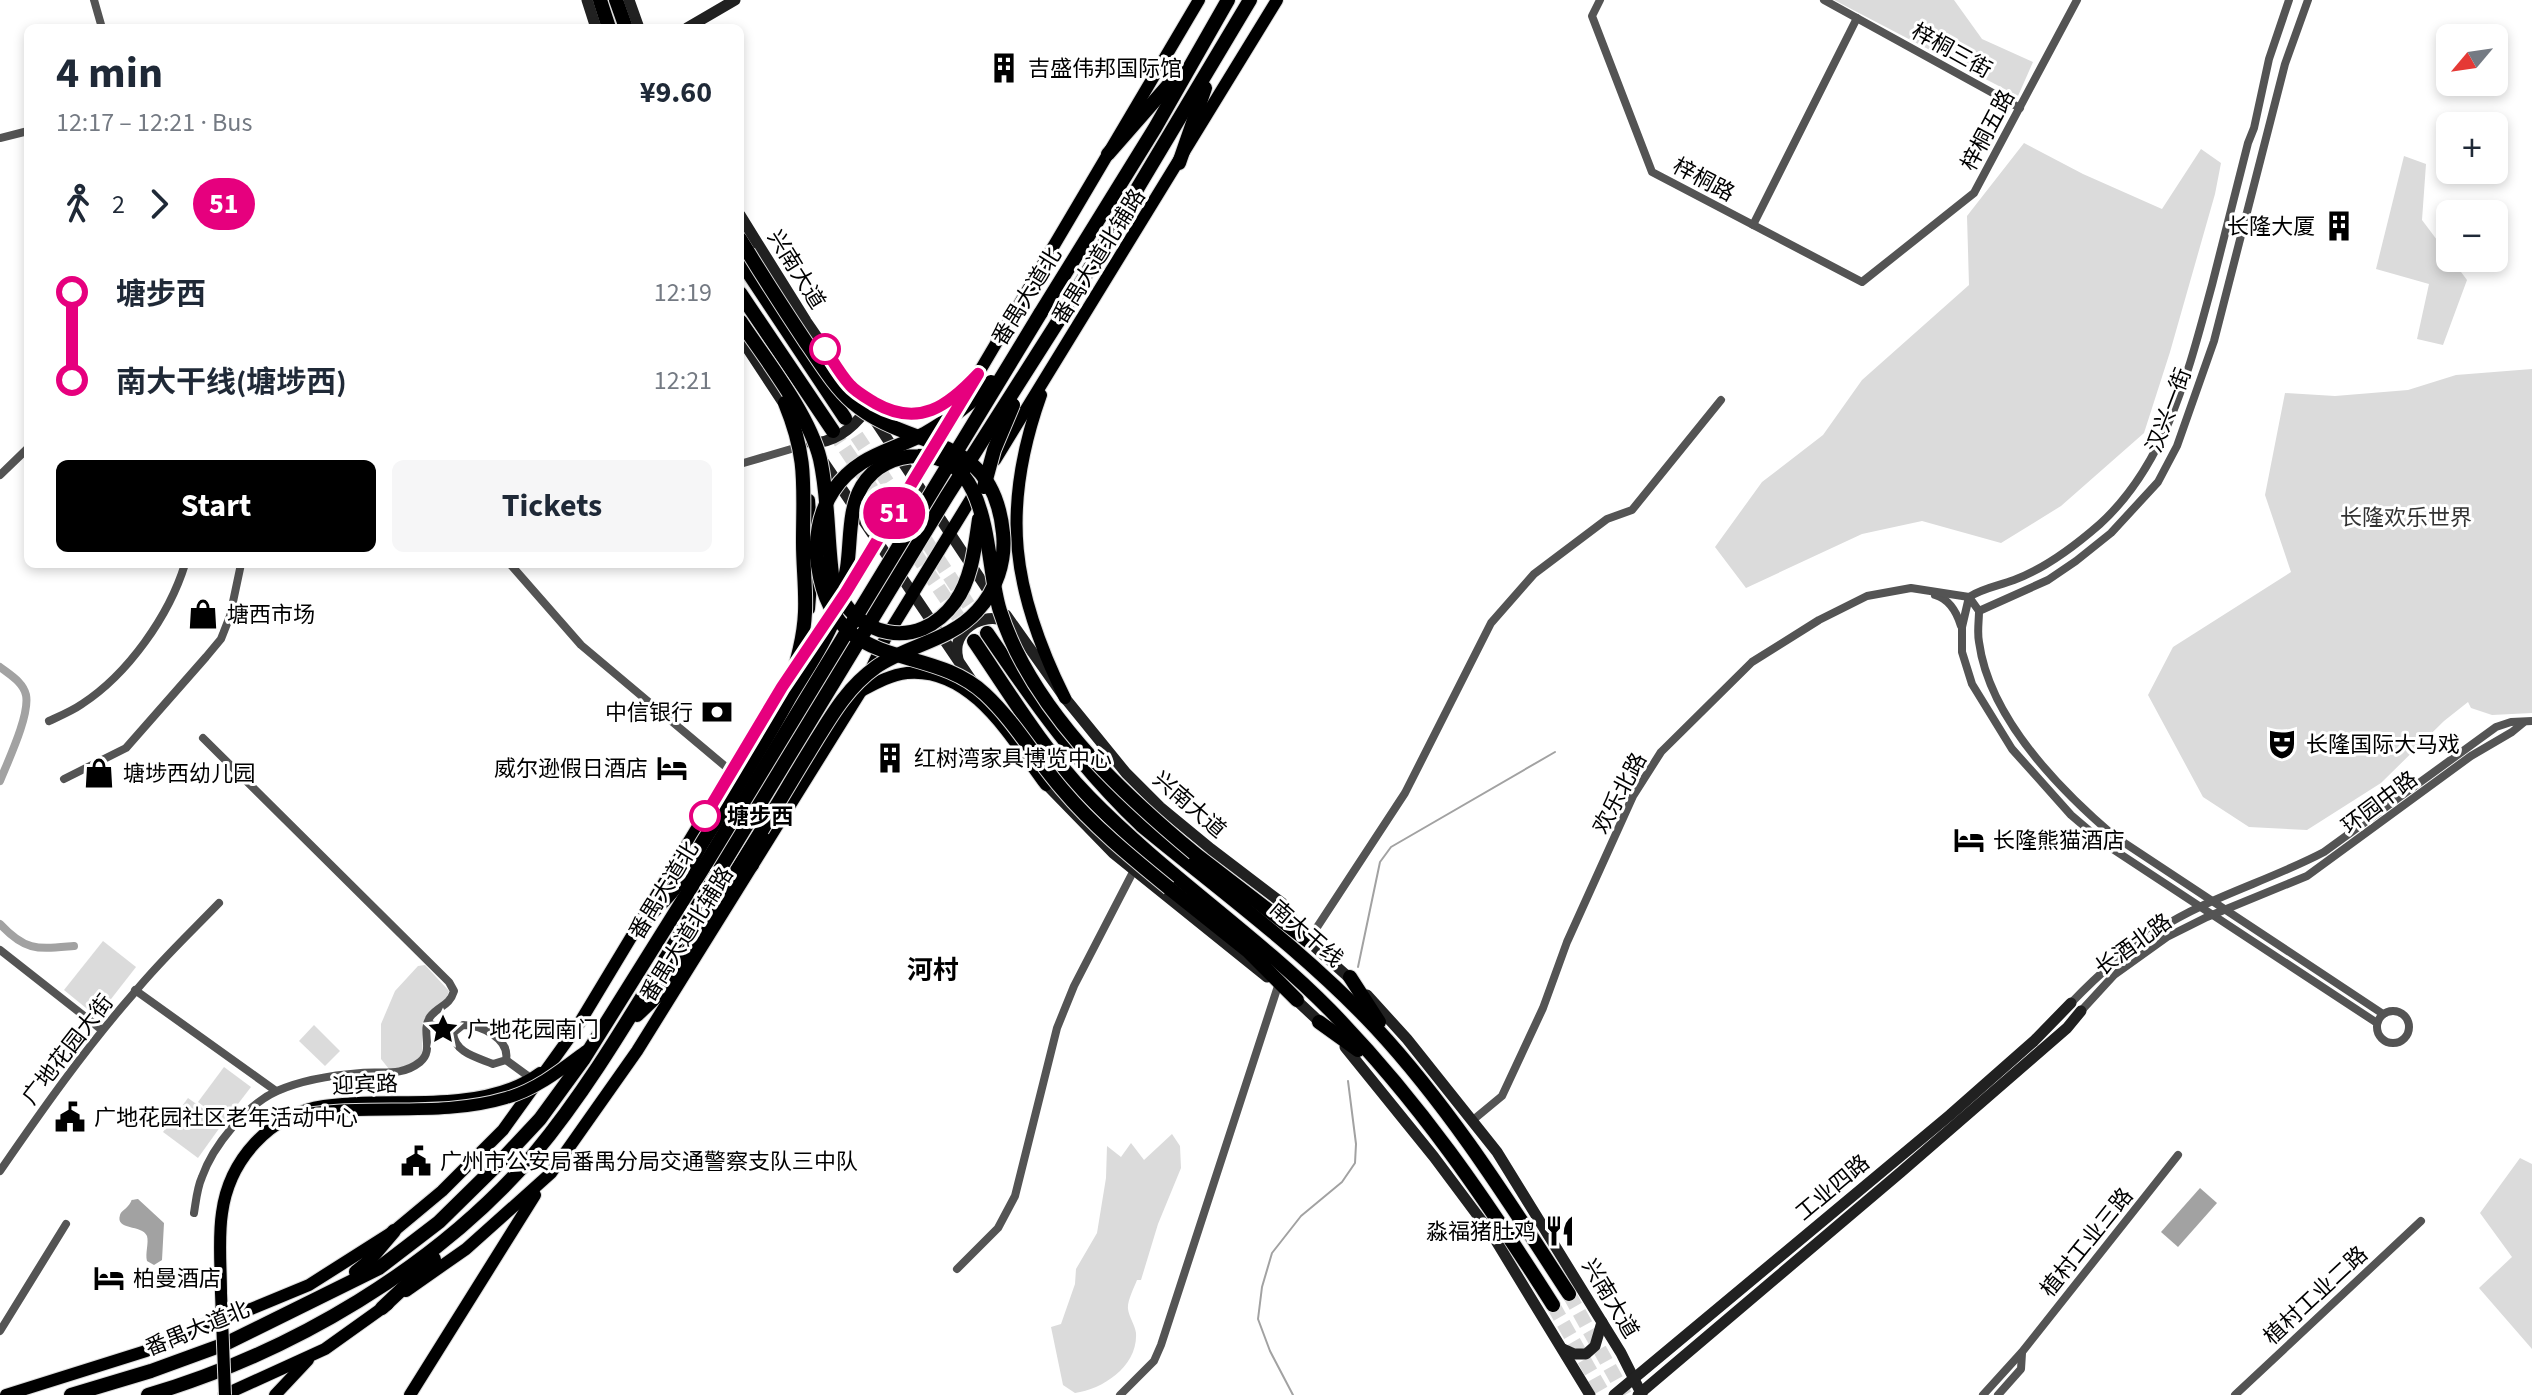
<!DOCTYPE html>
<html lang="en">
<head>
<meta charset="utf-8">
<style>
  :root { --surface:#fff; --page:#f6f6f7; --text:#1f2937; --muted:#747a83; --accent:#000 }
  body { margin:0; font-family:"Source Sans 3","Noto Sans SC",sans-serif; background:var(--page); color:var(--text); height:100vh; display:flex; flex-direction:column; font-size:30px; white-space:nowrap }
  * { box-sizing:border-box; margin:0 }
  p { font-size:26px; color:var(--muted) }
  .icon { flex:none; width:44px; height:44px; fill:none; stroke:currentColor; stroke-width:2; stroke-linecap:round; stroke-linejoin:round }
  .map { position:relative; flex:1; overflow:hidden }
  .details { position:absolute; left:24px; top:24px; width:720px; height:544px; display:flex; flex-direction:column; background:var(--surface); border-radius:12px; box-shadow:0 4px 12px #0003 }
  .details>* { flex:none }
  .badge { padding:0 16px; border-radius:26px; font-size:28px; line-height:52px }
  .needle { width:52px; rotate:241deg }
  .buttons { position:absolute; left:2436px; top:24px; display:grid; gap:16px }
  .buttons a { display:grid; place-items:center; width:72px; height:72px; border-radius:12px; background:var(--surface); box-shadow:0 4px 12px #0003; font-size:40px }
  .map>.badge { position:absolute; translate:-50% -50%; box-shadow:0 0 0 4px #fff }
  .legs { display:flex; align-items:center; gap:12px; height:88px; padding:0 32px; font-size:26px }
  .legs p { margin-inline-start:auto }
  .headline { display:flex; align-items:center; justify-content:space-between; height:136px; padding:0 32px }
  h1 { font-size:44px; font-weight:700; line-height:60px }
  .button { display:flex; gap:16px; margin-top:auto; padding:16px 32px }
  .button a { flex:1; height:92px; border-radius:12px; background:var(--accent); color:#fff; font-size:32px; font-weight:700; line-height:92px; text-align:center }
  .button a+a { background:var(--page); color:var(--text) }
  ul { padding:0 32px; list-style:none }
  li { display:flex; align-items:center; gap:28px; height:88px; font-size:30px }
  li i { display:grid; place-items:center; width:12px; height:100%; margin:0 10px; background:currentColor }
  li i::after { content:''; width:20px; height:20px; margin:-10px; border:6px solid; border-radius:50%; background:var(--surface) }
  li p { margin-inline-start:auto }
  li:first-child i { background:linear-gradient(#0000 50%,currentColor 0) }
  li:last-child i { background:linear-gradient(currentColor 50%,#0000 0) }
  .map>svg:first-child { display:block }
  .green { fill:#dbdbdb }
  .water { fill:#a2a2a2 }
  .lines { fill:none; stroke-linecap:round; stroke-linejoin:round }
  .stream { stroke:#a2a2a2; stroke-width:2 }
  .canal { stroke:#a2a2a2; stroke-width:8 }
  .highway-tunnel { stroke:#d9d9d9; stroke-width:14; stroke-dasharray:14 7; stroke-linecap:butt }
  .primary-casing { stroke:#dbdbdb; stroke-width:14 }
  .highway-casing { stroke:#dbdbdb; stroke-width:16 }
  .street { stroke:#545454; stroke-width:8 }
  .secondary { stroke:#212121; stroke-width:11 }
  .primary { stroke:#000; stroke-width:12 }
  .highway { stroke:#000; stroke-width:14 }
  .primary-bridge-casing { stroke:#dbdbdb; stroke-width:14; stroke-linecap:butt }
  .highway-bridge-casing { stroke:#dbdbdb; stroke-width:16; stroke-linecap:butt }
  .primary-bridge { stroke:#000; stroke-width:12 }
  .highway-bridge { stroke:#000; stroke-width:14 }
  .line-1-casing { stroke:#fff; stroke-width:18 }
  .line-1 { stroke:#e6007e; stroke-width:12 }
  .stop-1-dot { fill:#fff; stroke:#e6007e; stroke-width:4 }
  .labels { text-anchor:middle; stroke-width:6; stroke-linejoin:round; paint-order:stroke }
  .street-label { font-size:22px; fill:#000; stroke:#fff }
  .poi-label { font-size:22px; fill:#000; stroke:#fff; text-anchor:start }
  .park-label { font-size:22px; fill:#323232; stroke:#fff }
  .stop-label { font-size:22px; font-weight:bold; fill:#000; stroke:#fff; text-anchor:start }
  .quarter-label { font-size:26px; font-weight:bold; fill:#000; stroke:#fff }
</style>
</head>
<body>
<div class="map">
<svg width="2532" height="1395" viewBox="0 0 2532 1395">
  <rect width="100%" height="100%" fill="#fff"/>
  <!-- green -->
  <g class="green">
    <path d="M1834 0H1954L1982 39 2033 62 2018 96Z"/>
    <path d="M2024 143 2083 174 2162 209 2201 149 2221 163 2215 194 2170 352 2144 433 2061 506 2001 543 1922 521 1862 534 1746 588 1715 547 1762 482 1823 435 1862 380 1969 285 1967 216Z"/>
    <path d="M2404 156 2426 164 2422 220 2467 280 2443 345 2417 339 2429 284 2376 269Z"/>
    <path d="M2532 369V713L2492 715 2471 708 2468 702 2444 721 2381 783 2307 830 2249 827 2203 797 2148 695 2173 647 2291 572 2265 495 2285 393 2335 396 2408 390 2456 375Z"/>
    <path d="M103 941 136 967 97 1017 64 990Z"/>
    <path d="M425 965 449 991C446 1004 436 1005 428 1015 410 1037 444 1065 389 1069L381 1059V1024L395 991 418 966Z"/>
    <path d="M314 1025 340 1051 325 1066 299 1041Z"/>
    <path d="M224 1067 251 1087 224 1122 198 1102Z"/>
    <path d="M188 1098 223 1123 198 1158 163 1132Z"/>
    <path d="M1172 1134 1180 1146 1181 1168 1158 1224 1141 1280H1137C1134 1288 1127 1301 1128 1309 1129 1317 1135 1325 1136 1333 1138 1366 1103 1389 1075 1393L1063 1385 1051 1327 1061 1324 1075 1284 1076 1269 1097 1233 1106 1178 1107 1146 1121 1157 1131 1143 1144 1160Z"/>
    <path d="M2520 1158 2532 1164V1349L2479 1288 2512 1257 2480 1213Z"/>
  </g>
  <!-- water -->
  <g class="water">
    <path d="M2200 1188 2217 1203 2178 1247 2161 1232Z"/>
    <path d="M138 1199 164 1223 162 1260 154 1265 147 1261C145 1253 149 1243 147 1236 142 1224 115 1231 120 1215 121 1211 125 1210 128 1206 135 1198 127 1201 138 1199Z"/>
  </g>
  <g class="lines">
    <!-- stream -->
    <g class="stream">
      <path d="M1358 967 1380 862 1391 847 1555 752"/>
      <path d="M1293 1395 1270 1351 1258 1319 1262 1287 1272 1253 1301 1216 1342 1182 1355 1163 1356 1144 1348 1081"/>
    </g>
    <!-- canal -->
    <g class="canal">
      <path d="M0 667C10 675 23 682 26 695 30 715 8 761 0 781"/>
      <path d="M0 924C26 952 38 949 74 946"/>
    </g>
    <!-- highway-tunnel -->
    <g class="highway-tunnel">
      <path d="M845 418 987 633"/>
      <path d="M833 431 969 633"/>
      <path d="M1569 1294 1625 1395"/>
      <path d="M1553 1305 1604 1395"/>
    </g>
    <!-- primary casing -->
    <g class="primary-casing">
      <g id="primary">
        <path d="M851 387C893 414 925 429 965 388"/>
        <path d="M1041 395C1000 510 1012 591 1065 698"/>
        <path d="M995 460 1277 0"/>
        <path d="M809 500 812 541"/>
        <path d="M844 595 978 374 1199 0"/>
        <path d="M809 609 813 559"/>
        <path d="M861 691C876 683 890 675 907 673 973 667 1012 740 1046 785"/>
        <path d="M406 1291 466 1249 551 1173 637 1051 861 691 885 639 977 489"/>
        <path d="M221 1293C221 1267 218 1239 222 1213 229 1160 270 1114 324 1106 369 1099 414 1105 459 1100 487 1097 517 1090 540 1073"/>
        <path d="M6 1395 146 1351 212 1321 251 1309 309 1285 394 1231 442 1191 503 1130 577 1027 782 687 831 614"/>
        <path d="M224 1395 325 1349 388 1304"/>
        <path d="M275 1395 308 1360"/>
        <path d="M410 1395 535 1195"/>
      </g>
    </g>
    <!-- highway casing -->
    <g class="highway-casing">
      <g id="highway">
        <path d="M600 0 609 28"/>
        <path d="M616 0 626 28"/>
        <path d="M1108 154 1179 73"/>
        <path d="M1179 163 1205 88"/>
        <path d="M740 239 748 252"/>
        <path d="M740 260 845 418"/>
        <path d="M740 293 833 431"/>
        <path d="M1040 314 1155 128 1228 0"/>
        <path d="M1057 323 1250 0"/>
        <path d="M987 633C1034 702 1081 768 1141 825 1221 891 1305 952 1376 1028 1451 1109 1509 1202 1569 1294"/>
        <path d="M974 641C1010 694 1044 751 1089 797 1164 874 1255 934 1330 1010 1419 1101 1485 1198 1553 1305"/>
        <path d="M1194 853 1308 941"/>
        <path d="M734 875 762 830"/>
        <path d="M1169 888 1248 951 1297 1000"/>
        <path d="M1350 977 1379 1022"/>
        <path d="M637 1015 658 995 727 886 752 865"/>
        <path d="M1319 1022 1358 1050"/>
        <path d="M356 1272 366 1264 394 1231"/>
        <path d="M382 1308 434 1259"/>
        <path d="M71 1395 151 1371 225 1344 379 1268 439 1222 497 1165"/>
        <path d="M148 1395C291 1353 437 1267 534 1154 584 1094 625 1025 666 958"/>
      </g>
    </g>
    <!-- street -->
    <g class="street">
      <path d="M94 0 102 28"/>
      <path d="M1600 0 1592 16 1652 172 1862 282 1974 193 2077 0"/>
      <path d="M1824 0 2020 108"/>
      <path d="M2289 0 2269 59 2254 128 2248 143C2236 190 2224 238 2212 285 2189 369 2167 463 2100 524 2076 545 2044 569 2014 580 1998 586 1983 588 1969 597L1962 627V652L1972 684 2012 749 2071 815 2105 844 2377 1023"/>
      <path d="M2308 0 2285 64 2214 341 2177 446 2158 482 2111 533 2076 561 2048 580 1979 611C1979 621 1977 632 1979 642 1989 717 2059 789 2114 836L2383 1014"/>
      <path d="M0 138 28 131"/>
      <path d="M1753 225 1857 18"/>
      <path d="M740 464 798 447"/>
      <path d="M0 475 28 448"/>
      <path d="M510 564 581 645 732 772"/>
      <path d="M1935 595C1949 599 1957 613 1961 626"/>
      <path d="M49 721C60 716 72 711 82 704 128 674 169 616 185 564"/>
      <path d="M64 779 126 748 206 657 221 639 230 616 241 564"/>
      <path d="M1308 941 1405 793 1491 623 1534 574 1607 519 1632 510 1721 400"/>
      <path d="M0 950 102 1030"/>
      <path d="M135 990 276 1091"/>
      <path d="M2071 1003C2097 976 2124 951 2156 931 2208 897 2269 881 2324 852L2496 727 2511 722 2532 721"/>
      <circle cx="2393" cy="1027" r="16"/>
      <path d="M2081 1011 2114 975 2167 937 2207 917 2307 876 2471 756 2512 732 2523 723"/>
      <path d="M428 1023 453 1033"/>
      <path d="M463 1025C482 1025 510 1039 506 1060L493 1064C476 1057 455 1053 453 1033Z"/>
      <path d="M506 1060 532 1079"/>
      <path d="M1473 1120 1502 1096 1543 1008 1567 942 1633 796 1661 752 1752 662 1819 620 1867 596 1911 588 1969 597 1979 611"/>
      <path d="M0 1171C42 1110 85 1049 134 993 160 961 190 933 219 903"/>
      <path d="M194 1213C196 1201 197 1188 202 1177 213 1146 246 1105 277 1091 302 1080 334 1075 361 1073 382 1071 401 1077 420 1062 435 1050 420 1032 430 1017 439 1005 449 1007 454 991L449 982 203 738"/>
      <path d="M957 1269 998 1228 1015 1196 1057 1028 1074 986 1134 870"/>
      <path d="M0 1331 66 1224"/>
      <path d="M1120 1395 1154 1361 1161 1345 1278 986"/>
      <path d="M1983 1395 2022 1352 2178 1155"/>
      <path d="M1998 1395 2021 1369 2022 1353"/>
      <path d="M2235 1395 2421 1221"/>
    </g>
    <!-- secondary -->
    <g class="secondary">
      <path d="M587 0 596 28"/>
      <path d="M629 0 639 28"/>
      <path d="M687 28 735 0"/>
      <path d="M740 215 806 321 855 392"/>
      <path d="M740 337 788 410"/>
      <path d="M872 416 993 598"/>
      <path d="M811 443C835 443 853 428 867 409"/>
      <path d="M823 461 972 681"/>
      <path d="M1006 615 1065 698 1126 773 1160 807 1211 849 1282 903 1308 941 1355 983"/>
      <path d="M958 659C950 631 983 610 1008 622"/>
      <path d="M1042 780 1113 853 1267 977"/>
      <path d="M1367 995 1407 1039 1497 1152 1621 1353 1642 1395"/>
      <path d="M1293 997 1324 1026"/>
      <path d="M1345 1047 1434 1157 1493 1236 1590 1395"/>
      <path d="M1563 1349 1574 1354H1586L1595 1346 1602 1322"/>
      <path d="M1614 1395 1950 1115 2034 1041 2071 1003"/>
      <path d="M1638 1395 1901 1172 2067 1028 2081 1011"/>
    </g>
    <!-- primary -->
    <use href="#primary" class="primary"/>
    <!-- highway -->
    <use href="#highway" class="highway"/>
    <!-- primary-bridge casing -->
    <g class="primary-bridge-casing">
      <g id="primary-bridge">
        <path d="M291 1117C362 1101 436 1119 506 1098 536 1090 562 1069 586 1051"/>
        <path d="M221 1293 225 1395"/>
      </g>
    </g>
    <!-- highway-bridge casing -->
    <g class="highway-bridge-casing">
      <g id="highway-bridge">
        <path d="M748 252C767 283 787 314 807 344 821 364 834 386 852 402 909 452 993 430 1003 533 1006 561 996 591 977 611 950 641 908 645 876 667 845 689 829 720 809 752 793 778 778 804 762 830"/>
        <path d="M740 321C766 360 809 414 820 459 829 499 827 541 833 582 854 638 918 653 955 602 972 579 975 546 979 519"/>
        <path d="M991 382C972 403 949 420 924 434 889 452 857 455 833 491 819 512 814 541 818 566 834 677 927 640 985 694 1015 722 1035 758 1062 789 1093 826 1131 857 1169 888"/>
        <path d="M785 403C808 459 803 486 803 543 803 566 806 589 805 612 804 637 797 661 790 685"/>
        <path d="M984 487 994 450 1013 405"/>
        <path d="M638 926C648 916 659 906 668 896 683 880 693 858 704 840 733 794 762 747 788 700 803 674 822 648 833 621 839 605 844 586 847 568 851 541 848 510 862 486 874 466 896 456 918 456 994 454 984 562 1000 611 1031 708 1118 790 1194 853"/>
        <path d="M666 958 947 496 1057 323"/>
        <path d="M497 1165 540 1119 583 1060 705 865 1040 314"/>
      </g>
    </g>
    <!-- primary-bridge -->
    <use href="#primary-bridge" class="primary-bridge"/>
    <!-- highway-bridge -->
    <use href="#highway-bridge" class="highway-bridge"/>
  </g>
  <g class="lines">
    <!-- line-1 casing -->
    <g class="line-1-casing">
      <path id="line-1" d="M705 816 782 687 846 592 978 374C948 406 919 428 875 403 867 398 856 392 850 385 840 374 833 361 825 349"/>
    </g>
    <!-- line-1 -->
    <use href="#line-1" class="line-1"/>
  </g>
  <!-- icons -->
  <defs>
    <g id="building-bare" transform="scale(2.4)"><path d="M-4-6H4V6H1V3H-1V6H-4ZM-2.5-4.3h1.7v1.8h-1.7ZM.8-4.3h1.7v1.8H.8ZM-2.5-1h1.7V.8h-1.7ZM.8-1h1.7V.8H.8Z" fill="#000" stroke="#fff" stroke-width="2.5" paint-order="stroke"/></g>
    <g id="shop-bare" transform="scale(2.4)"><path d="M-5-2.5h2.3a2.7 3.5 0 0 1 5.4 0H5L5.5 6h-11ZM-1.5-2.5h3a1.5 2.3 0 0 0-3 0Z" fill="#000" stroke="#fff" stroke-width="2.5" paint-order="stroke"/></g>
    <g id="bank-bare" transform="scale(2.4)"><path d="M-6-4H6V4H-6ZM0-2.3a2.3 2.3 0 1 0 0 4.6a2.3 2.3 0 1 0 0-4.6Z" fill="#000" stroke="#fff" stroke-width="2.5" paint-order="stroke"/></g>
    <g id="theatre-bare" transform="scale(2.4)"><path d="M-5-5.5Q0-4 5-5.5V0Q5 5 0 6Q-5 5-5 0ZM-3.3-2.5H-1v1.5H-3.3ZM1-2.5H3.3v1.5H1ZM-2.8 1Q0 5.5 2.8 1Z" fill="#000" stroke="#fff" stroke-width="2.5" paint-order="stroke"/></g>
    <g id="hotel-bare" transform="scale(2.4)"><path d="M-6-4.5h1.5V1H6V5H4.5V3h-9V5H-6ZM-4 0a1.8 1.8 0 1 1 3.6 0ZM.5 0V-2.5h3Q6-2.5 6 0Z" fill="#000" stroke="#fff" stroke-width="2.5" paint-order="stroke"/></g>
    <g id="sight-bare" transform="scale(2.4)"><path d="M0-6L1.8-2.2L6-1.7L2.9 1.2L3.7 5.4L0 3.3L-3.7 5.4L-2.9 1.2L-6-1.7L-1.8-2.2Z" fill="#000" stroke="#fff" stroke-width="2.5" paint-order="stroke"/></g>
    <g id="civic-bare" transform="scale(2.4)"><path d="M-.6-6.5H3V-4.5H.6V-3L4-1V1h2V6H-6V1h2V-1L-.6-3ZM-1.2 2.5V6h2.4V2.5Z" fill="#000" stroke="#fff" stroke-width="2.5" paint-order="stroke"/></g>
    <g id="restaurant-bare" transform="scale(2.4)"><path d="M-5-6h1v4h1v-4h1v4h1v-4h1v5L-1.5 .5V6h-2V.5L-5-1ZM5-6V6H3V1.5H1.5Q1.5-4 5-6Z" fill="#000" stroke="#fff" stroke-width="2.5" paint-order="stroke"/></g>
  </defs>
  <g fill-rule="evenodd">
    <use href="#building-bare" x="1004" y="68"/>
    <use href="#building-bare" x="2339" y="226"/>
    <use href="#shop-bare" x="203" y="614"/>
    <use href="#bank-bare" x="717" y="712"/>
    <use href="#theatre-bare" x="2282" y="744"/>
    <use href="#building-bare" x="890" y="758"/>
    <use href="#hotel-bare" x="672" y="768"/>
    <use href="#shop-bare" x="99" y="773"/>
    <use href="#hotel-bare" x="1969" y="840"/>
    <use href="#sight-bare" x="443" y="1029"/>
    <use href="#civic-bare" x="70" y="1117"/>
    <use href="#civic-bare" x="416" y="1161"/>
    <use href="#restaurant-bare" x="1560" y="1231"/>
    <use href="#hotel-bare" x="109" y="1278"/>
  </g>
  <!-- markers -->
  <g class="stop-1-dot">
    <circle cx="825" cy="349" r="14"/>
    <circle cx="705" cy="816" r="14"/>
  </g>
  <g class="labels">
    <!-- street labels -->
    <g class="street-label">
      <text transform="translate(1952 50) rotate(29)" y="8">梓桐三街</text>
      <text transform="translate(1987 130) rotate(-62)" y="8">梓桐五路</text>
      <text transform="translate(1704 179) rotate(28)" y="8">梓桐路</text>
      <text transform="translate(1098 256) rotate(-58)" y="8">番禺大道北铺路</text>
      <text transform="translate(797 269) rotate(58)" y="8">兴南大道</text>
      <text transform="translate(1026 296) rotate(-58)" y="8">番禺大道北</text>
      <text transform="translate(2168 410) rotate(-69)" y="8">汉兴一街</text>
      <text transform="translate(1619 793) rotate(-62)" y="8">欢乐北路</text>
      <text transform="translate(2379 802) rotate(-37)" y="8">环园中路</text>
      <text transform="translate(1190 804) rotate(41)" y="8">兴南大道</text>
      <text transform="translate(663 890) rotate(-58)" y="8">番禺大道北</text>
      <text transform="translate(1307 933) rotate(41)" y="8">南大干线</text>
      <text transform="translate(686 934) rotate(-58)" y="8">番禺大道北辅路</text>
      <text transform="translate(2133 944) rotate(-36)" y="8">长酒北路</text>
      <text transform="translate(67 1049) rotate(-52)" y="8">广地花园大街</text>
      <text transform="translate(365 1084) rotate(-2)" y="8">迎宾路</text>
      <text transform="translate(1832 1187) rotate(-40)" y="8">工业四路</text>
      <text transform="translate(2086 1242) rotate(-51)" y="8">植村工业三路</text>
      <text transform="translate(2315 1295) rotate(-43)" y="8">植村工业二路</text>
      <text transform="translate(1611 1298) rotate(59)" y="8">兴南大道</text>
      <text transform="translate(197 1328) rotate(-22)" y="8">番禺大道北</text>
    </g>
    <!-- poi labels -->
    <g class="poi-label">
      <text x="1028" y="76">吉盛伟邦国际馆</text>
      <text x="2315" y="234" text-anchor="end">长隆大厦</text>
      <text x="227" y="622">塘西市场</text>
      <text x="693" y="720" text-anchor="end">中信银行</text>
      <text x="2306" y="752">长隆国际大马戏</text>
      <text x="914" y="766">红树湾家具博览中心</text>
      <text x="648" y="776" text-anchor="end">威尔逊假日酒店</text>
      <text x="123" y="781">塘埗西幼儿园</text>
      <text x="1993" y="848">长隆熊猫酒店</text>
      <text x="467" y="1037">广地花园南门</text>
      <text x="94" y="1125">广地花园社区老年活动中心</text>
      <text x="440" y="1169">广州市公安局番禺分局交通警察支队三中队</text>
      <text x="1536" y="1239" text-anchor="end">淼福猪肚鸡</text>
      <text x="133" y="1286">柏曼酒店</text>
    </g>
    <!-- park labels -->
    <g class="park-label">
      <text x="2406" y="525">长隆欢乐世界</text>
    </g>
    <!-- stop labels -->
    <g class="stop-label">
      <text x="727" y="824">塘步西</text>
    </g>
    <!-- quarter labels -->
    <g class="quarter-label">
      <text x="933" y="979">河村</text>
    </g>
  </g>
</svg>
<div class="buttons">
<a><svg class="needle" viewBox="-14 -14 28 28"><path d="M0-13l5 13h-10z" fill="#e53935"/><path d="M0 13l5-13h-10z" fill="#747a83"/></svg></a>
<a>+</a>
<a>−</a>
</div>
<b class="badge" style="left:894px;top:513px;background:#e6007e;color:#fff">51</b>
<section class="details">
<div class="headline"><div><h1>4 min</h1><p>12:17 – 12:21 · Bus</p></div><b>¥9.60</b></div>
<div class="legs"><svg class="icon" aria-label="walk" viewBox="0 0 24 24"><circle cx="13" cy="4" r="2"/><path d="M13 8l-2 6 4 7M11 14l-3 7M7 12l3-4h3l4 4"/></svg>2<svg class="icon" aria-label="forward" viewBox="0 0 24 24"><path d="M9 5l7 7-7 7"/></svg><b class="badge" style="background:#e6007e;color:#fff">51</b></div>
<ul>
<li><i style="color:#e6007e"></i><b>塘步西</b><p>12:19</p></li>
<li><i style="color:#e6007e"></i><b>南大干线(塘埗西)</b><p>12:21</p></li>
</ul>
<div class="button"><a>Start</a><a>Tickets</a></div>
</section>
</div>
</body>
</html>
